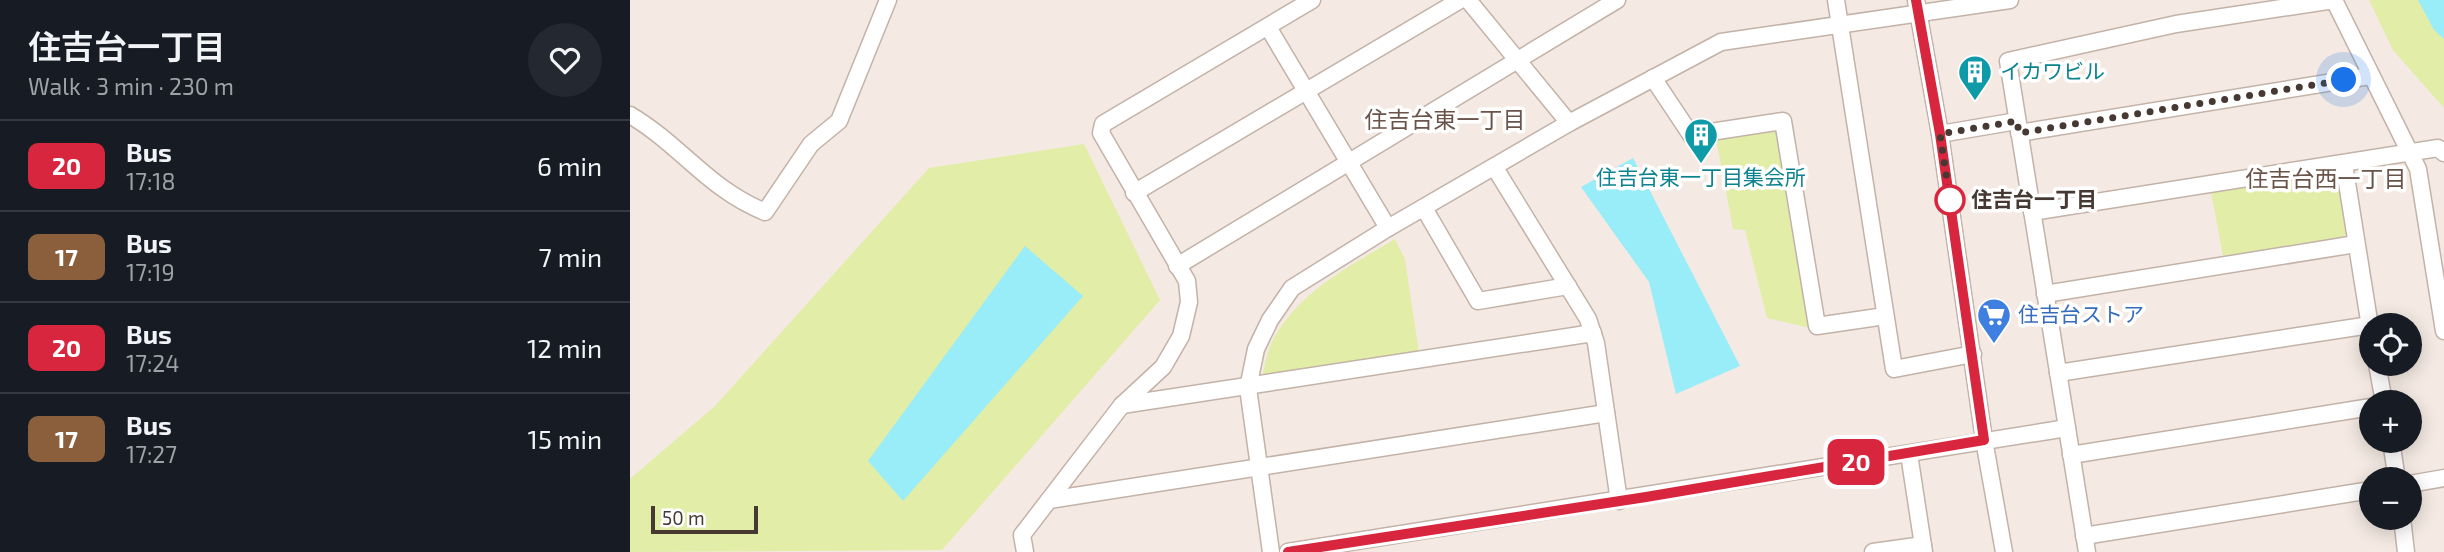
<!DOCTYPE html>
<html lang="en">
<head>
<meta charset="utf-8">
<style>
  :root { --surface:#171b24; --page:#242831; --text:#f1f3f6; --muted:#9ea1a6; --line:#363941 }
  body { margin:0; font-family:"Exo 2","Noto Sans JP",sans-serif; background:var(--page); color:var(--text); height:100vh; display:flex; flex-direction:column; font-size:26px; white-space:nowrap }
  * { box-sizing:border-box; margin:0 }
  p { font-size:23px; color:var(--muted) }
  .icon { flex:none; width:38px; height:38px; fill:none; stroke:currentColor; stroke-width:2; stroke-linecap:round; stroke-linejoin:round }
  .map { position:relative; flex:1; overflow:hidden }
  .side { display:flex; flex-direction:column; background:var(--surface); width:630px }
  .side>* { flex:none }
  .badge { padding:0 14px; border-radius:10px; font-size:24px; line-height:46px }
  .fabs { position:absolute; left:1729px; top:313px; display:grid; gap:14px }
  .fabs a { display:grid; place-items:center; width:63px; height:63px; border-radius:50%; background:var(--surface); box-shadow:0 4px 18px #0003; font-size:35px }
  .scale { position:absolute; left:21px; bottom:18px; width:107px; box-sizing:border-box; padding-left:7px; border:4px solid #463933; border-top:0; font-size:19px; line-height:24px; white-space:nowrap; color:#463933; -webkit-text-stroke:5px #fff; paint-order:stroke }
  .you { position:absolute; width:35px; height:35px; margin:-18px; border:5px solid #fff; border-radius:50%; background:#1a73e8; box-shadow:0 0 0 10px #1a73e833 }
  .map>.badge { position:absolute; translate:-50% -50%; box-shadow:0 0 0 4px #fff }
  .round { display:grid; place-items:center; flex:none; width:74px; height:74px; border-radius:37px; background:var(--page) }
  .summary { display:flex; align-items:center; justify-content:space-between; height:119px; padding:0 28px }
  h1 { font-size:33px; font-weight:600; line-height:52px }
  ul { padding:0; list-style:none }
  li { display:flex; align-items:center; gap:21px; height:91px; padding:0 28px; border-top:2px solid var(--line) }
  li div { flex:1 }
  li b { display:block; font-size:26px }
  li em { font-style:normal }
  li .badge { min-width:77px; font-weight:700; text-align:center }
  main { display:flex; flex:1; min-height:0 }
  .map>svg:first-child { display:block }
  .green { fill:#e2eda7 }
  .water { fill:#98edf8 }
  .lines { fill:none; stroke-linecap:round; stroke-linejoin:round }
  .minor-casing { stroke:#c3b2a8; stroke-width:19 }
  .minor { stroke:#fff; stroke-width:16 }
  .line-casing { stroke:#fff; stroke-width:16 }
  .line { stroke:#d7263d; stroke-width:10 }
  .walk { stroke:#463933; stroke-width:7; stroke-dasharray:0 12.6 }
  .stop-dot { fill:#fff; stroke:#d7263d; stroke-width:3.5 }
  .labels { text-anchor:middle; stroke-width:7; stroke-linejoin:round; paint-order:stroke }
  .culture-label { font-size:21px; fill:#0d838f; stroke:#fff; text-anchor:start }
  .stop-label { font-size:21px; font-weight:bold; fill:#463933; stroke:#fff; text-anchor:start }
  .shop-label { font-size:21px; fill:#366cbe; stroke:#fff; text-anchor:start }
  .neighbourhood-label { font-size:23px; fill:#6a5349; stroke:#fff }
</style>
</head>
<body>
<main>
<section class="side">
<div class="summary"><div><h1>住吉台一丁目</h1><p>Walk · 3 min · 230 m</p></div><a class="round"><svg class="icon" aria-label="heart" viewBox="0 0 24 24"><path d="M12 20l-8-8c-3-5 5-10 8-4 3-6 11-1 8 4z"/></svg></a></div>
<ul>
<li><span class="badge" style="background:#d7263d;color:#fff">20</span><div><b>Bus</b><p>17:18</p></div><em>6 min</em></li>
<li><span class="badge" style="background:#8b5e3c;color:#fff">17</span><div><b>Bus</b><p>17:19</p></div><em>7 min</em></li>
<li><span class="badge" style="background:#d7263d;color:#fff">20</span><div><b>Bus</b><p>17:24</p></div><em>12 min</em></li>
<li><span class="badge" style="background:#8b5e3c;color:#fff">17</span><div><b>Bus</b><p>17:27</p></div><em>15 min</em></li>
</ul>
</section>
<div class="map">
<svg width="1814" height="552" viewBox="0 0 1814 552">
  <rect width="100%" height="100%" fill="#f4eae3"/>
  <!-- green -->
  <g class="green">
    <path d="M1739 0H1814V108L1763 50Z"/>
    <path d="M1145 130 1150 138 1180 328 1137 318 1115 230 1103 229 1086 139Z"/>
    <path d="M454 144 530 300 312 550 0 552V479L85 406 299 168Z"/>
    <path d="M1702 172 1708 177 1718 229 1713 238 1593 256 1581 192Z"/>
    <path d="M765 239 775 259 789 353 632 377C635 365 637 351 643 340 668 292 720 266 765 239Z"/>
  </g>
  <!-- water -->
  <g class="water">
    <path d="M1788 0H1814V39L1804 30Z"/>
    <path d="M1003 158 1110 366 1046 394 1019 282 951 187Z"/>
    <path d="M395 246 453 296 273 501 238 461Z"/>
  </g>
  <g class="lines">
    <!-- minor casing -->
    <g class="minor-casing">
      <g id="minor">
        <path d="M838 0 939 123"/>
        <path d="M1206 0 1264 369 1343 354"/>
        <path d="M1286 0 1310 134 1354 440 1374 552"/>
        <path d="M1704 0 1788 169 1814 331"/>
        <path d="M638 27 758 228"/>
        <path d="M1023 78 1061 135 1153 121 1187 326 1255 316"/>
        <path d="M0 115C52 146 77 188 135 212L181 144 209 121 258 0"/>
        <path d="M1389 133 1740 76"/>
        <path d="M1310 134 1387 121"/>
        <path d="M1714 164 1741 333"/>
        <path d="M865 168 958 319 966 343 989 501"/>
        <path d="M504 193 830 0"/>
        <path d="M794 208 848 301 938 286"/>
        <path d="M1402 212 1808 148 1814 153"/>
        <path d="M547 266 987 0"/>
        <path d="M1415 294 1726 244"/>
        <path d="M1747 364 1754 402"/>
        <path d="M1428 373 1740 325"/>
        <path d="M492 405 963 333"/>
        <path d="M1761 441 1767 480"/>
        <path d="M1279 454 1294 552"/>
        <path d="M1441 455 1741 407"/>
        <path d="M1780 484 1814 478"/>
        <path d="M419 500 976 413"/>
        <path d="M1772 518 1776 552"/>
        <path d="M1454 536 1741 490"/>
        <path d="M395 552 392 535 492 405 533 367 551 336 559 302 557 281 471 133 473 124 682 0"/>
        <path d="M641 552 618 388 626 349 640 320 662 288 758 228 939 123 1091 42 1380 0"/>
        <path d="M658 552 1437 428"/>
        <path d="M1243 552 1293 545"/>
        <path d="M1457 552 1378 61 1546 24 1704 0"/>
      </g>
    </g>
    <!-- minor -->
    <use href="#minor" class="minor"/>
  </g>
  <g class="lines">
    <!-- line casing -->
    <g class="line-casing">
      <path id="line" d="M658 552 1016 497 1354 440 1310 134 1286 0"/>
    </g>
    <!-- line -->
    <use href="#line" class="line"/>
    <!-- walk -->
    <path class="walk" d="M1320 200 1310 134 1387 121 1389 133 1714 80"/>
  </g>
  <!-- icons -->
  <defs>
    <g id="building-pin" transform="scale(1.75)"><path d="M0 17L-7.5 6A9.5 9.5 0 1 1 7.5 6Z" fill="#0f9aa8" stroke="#fff"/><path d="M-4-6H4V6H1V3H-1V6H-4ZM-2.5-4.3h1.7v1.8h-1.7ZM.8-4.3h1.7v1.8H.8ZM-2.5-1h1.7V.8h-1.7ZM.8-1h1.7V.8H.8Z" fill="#fff"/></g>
    <g id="supermarket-pin" transform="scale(1.75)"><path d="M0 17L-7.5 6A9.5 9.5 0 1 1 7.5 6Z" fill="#3f7fe0" stroke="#fff"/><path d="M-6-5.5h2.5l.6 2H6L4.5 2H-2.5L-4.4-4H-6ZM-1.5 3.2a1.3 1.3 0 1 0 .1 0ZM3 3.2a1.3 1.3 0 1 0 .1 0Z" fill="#fff"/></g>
  </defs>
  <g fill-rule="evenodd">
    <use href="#building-pin" x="1345" y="72"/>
    <use href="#building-pin" x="1071" y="135"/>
    <use href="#supermarket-pin" x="1364" y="315"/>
  </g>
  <!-- markers -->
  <circle class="stop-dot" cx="1320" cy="200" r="14"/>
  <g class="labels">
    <!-- culture labels -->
    <g class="culture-label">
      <text x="1370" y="79">イカワビル</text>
      <text x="1071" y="185" text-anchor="middle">住吉台東一丁目集会所</text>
    </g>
    <!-- stop labels -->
    <g class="stop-label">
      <text x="1341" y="207">住吉台一丁目</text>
    </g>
    <!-- shop labels -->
    <g class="shop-label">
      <text x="1388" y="322">住吉台ストア</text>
    </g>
    <!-- neighbourhood labels -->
    <g class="neighbourhood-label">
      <text x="815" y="128">住吉台東一丁目</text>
      <text x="1696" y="187">住吉台西一丁目</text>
    </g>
  </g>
</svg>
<div class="fabs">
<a><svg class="icon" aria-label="locate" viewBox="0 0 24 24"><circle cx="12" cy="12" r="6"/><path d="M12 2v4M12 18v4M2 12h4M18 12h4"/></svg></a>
<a>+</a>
<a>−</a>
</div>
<div class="scale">50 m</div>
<div class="you" style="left:1714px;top:80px"></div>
<b class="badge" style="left:1226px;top:462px;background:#d7263d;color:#fff">20</b>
</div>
</main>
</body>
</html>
